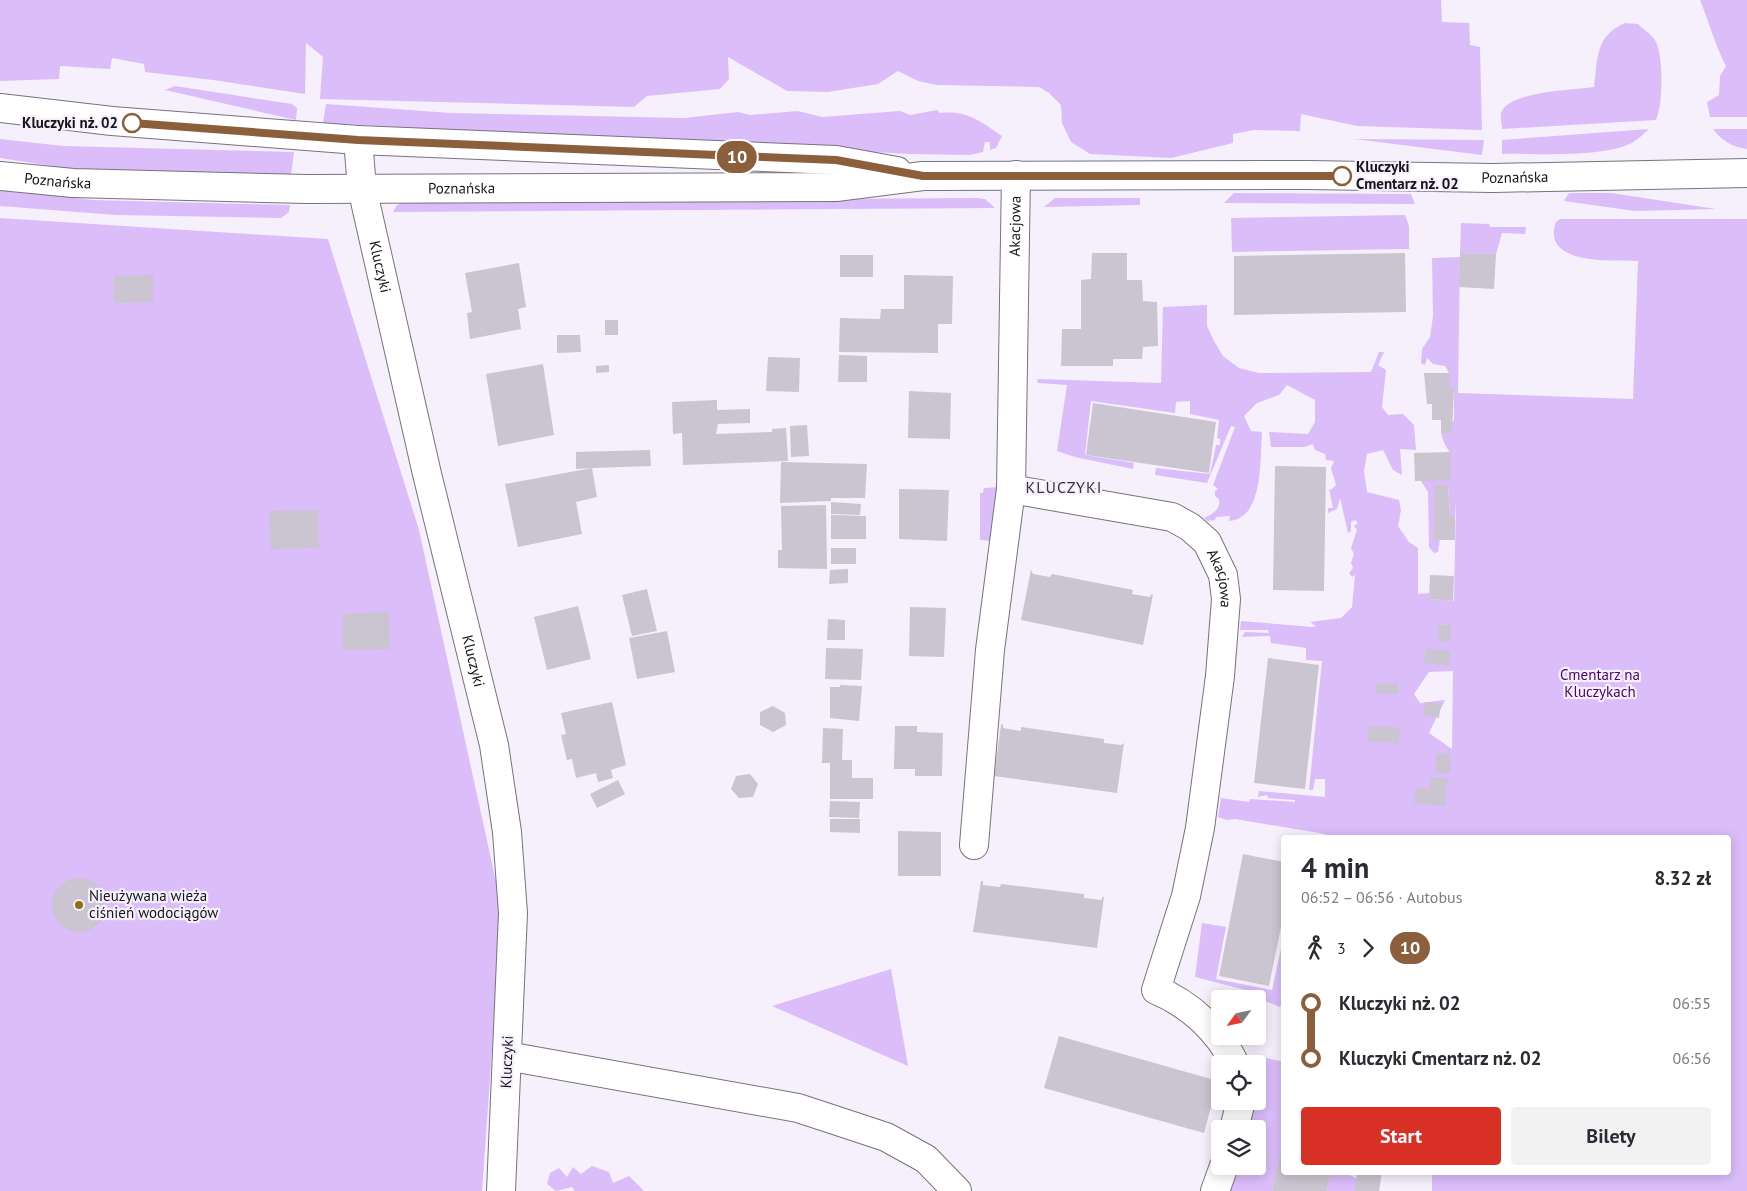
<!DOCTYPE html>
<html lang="pl">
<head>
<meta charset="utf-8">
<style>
  :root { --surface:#fff; --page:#f2f2f3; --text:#2b2b33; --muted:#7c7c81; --accent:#d93025 }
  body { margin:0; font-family:"PT Sans",sans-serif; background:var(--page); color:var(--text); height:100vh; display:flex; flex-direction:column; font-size:19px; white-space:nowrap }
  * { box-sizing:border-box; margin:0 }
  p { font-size:16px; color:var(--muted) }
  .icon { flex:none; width:28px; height:28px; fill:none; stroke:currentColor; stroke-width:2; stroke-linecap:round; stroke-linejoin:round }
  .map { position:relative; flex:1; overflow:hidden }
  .panel { position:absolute; left:1281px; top:835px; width:450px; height:340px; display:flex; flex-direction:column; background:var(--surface); border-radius:5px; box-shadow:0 2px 12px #0003 }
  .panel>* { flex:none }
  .badge { padding:0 10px; border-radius:16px; font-size:18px; line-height:32px }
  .needle { width:32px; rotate:237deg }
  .tools { position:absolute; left:1211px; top:990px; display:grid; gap:10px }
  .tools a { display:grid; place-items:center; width:55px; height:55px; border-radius:5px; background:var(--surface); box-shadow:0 2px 12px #0003; font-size:25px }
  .map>.badge { position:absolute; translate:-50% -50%; box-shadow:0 0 0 2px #fff }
  .legs { display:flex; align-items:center; gap:8px; height:55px; padding:0 20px; font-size:16px }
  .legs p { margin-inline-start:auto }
  .overview { display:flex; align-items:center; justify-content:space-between; height:85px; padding:0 20px }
  h1 { font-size:28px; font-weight:600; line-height:38px }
  .action { display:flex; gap:10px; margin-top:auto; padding:10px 20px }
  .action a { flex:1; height:58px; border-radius:5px; background:var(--accent); color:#fff; font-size:20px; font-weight:600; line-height:58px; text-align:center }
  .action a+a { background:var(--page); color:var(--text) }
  ul { padding:0 20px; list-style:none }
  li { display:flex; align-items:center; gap:18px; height:55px; font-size:19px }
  li i { display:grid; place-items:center; width:8px; height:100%; margin:0 6px; background:currentColor }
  li i::after { content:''; width:12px; height:12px; margin:-6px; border:4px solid; border-radius:50%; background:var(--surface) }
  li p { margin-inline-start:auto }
  li:first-child i { background:linear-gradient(#0000 50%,currentColor 0) }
  li:last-child i { background:linear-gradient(currentColor 50%,#0000 0) }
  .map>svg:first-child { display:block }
  .green { fill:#dbbdfa; fill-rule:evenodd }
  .building { fill:#cac5d0 }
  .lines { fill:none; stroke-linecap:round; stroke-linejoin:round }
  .minor-casing { stroke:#77727c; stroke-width:30 }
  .primary-casing { stroke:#77727c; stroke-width:30 }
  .minor { stroke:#fff; stroke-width:28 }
  .primary { stroke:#fff; stroke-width:28 }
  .line-1-casing { stroke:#fff; stroke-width:11 }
  .line-1 { stroke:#8b5e3c; stroke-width:8 }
  .stop-1-dot { fill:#fff; stroke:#8b5e3c; stroke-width:2.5 }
  .poi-dot { fill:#946c16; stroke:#f6f0fc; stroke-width:2 }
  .labels { text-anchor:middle; stroke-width:4.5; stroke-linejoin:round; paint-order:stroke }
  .stop-label { font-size:15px; font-weight:bold; fill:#171519; stroke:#f6f0fc; text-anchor:end }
  .street-label { font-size:15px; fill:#171519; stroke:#f6f0fc }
  .park-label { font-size:15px; fill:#440569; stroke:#f6f0fc }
  .poi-label { font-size:15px; fill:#171519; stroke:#f6f0fc; text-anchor:start }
  .neighbourhood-label { font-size:16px; letter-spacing:1px; fill:#37333c; stroke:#f6f0fc }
</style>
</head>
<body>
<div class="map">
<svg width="1747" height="1191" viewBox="0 0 1747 1191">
  <rect width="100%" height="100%" fill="#f6f0fc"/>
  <!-- green -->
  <g class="green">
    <path d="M0 0H1441L1442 22 1469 23 1470 45 1480 47 1482 130 1357 126 1301 114 1300 131 1254 130 1233 134V143L1171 158 1090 154 1071 142 1062 123 1061 105 1049 93 1039 87 937 85 918 81 898 71 878 84 828 92 787 91 728 57 729 79 720 89 647 96 634 107 320 99 323 57 306 43 305 94 213 80 145 72 144 64 112 58 110 69 60 66 59 79 0 81Z"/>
    <path d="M1700 0H1747V117H1710L1707 102 1719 95 1720 76 1726 66C1715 45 1709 22 1700 0Z"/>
    <path d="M1625 23 1638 24C1643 29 1651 34 1655 40 1664 55 1663 105 1656 120L1502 129C1502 124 1500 118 1501 113 1508 91 1575 90 1594 87 1598 58 1595 36 1625 23Z"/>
    <path d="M175 86 292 104 297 108 296 120 165 90Z"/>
    <path d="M326 104 451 113 684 118 738 112 750 115 798 111 822 117 900 111 910 115 937 110 940 113C966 110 981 121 1002 136L996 148 990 150V142H985L983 152 970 155 910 154 323 123Z"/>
    <path d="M1649 129C1642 135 1636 142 1627 145 1594 158 1539 153 1502 154V140Z"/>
    <path d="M1713 129H1747V149C1732 147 1722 141 1713 129Z"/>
    <path d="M0 139 63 146 294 152 291 175 78 170 0 158Z"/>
    <path d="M1354 139 1484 140 1482 155Z"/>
    <path d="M0 189 93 200 290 205 289 212 281 218 116 215 0 206Z"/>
    <path d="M1234 193 1411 194 1415 204 1224 203Z"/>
    <path d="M1569 193H1611L1716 209 1635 211 1564 201Z"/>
    <path d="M977 198 985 199 995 208 393 212 397 205 405 201Z"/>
    <path d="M1055 198H1140V205L1044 207Z"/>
    <path d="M1405 215 1409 226V249L1232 252 1231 218Z"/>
    <path d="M0 218 328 239 419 530 502 909 482 1191H0Z"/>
    <path d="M1560 219H1747V1191H1432V1173L1729 1172V838H1326L1325 834 1235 819 1227 820 1218 817 1221 798 1249 802 1250 799 1295 802V800L1268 798 1267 795 1258 797 1259 791 1325 797V779H1315L1313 790H1309L1322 661 1306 660V648L1271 643 1270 636 1242 637 1245 632 1269 633 1268 630H1240L1241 621 1313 627 1316 626 1310 622 1341 618 1352 607 1355 575 1352 577 1349 573 1353 568 1351 563 1354 554 1351 548 1357 530 1354 526 1358 523 1355 520 1351 522V531L1348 533 1340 498 1337 509 1328 513V508H1333L1329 489 1331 490 1336 485 1331 468 1334 461 1326 460 1325 454 1315 450 1313 444 1305 447H1271L1269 432 1308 434 1315 422V400L1287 385 1279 395 1257 403 1244 416 1251 431 1262 432C1260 458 1264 519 1229 521L1230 516 1216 517 1215 520 1207 521 1204 518C1212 514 1221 510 1219 499L1215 496V491L1218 489 1213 485 1235 427 1231 426 1207 483 1155 475 1156 468 1210 474 1216 445H1220V439L1217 438 1219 420 1190 414V401L1176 402 1175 413 1091 401 1085 455 1134 463 1133 469 1075 457 1057 451 1067 385 1038 383 1037 379 1161 383 1163 307 1207 305V326L1214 341 1223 356 1239 368 1259 373 1371 372 1379 352H1384L1378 365 1386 370 1382 407 1388 415 1403 414 1414 425 1416 450 1400 449 1402 475 1393 470 1383 450 1367 454 1364 471 1367 492 1399 500 1401 510 1398 526 1409 542 1418 548V594L1429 593V599L1454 601 1456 502 1455 516H1450L1448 485H1434V539H1440L1438 552 1434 553 1429 547 1428 492 1421 481 1450 453 1444 443 1441 433 1454 420V388H1449V373L1445 366 1433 364 1427 358 1425 365 1421 363 1422 349 1430 337 1433 316 1432 258 1460 257 1458 393 1633 399 1638 261C1614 260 1540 266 1556 222ZM1453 671 1452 749 1429 733 1445 700 1420 703 1414 694 1429 672Z"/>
    <path d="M1461 223 1489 224 1490 227H1526L1525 234 1502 233 1496 254 1460 253Z"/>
    <path d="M1000 487 991 541 980 540V493H983L984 488Z"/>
    <path d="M1202 923 1226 927 1216 979 1272 990 1281 949 1284 950V997L1280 1007 1260 999 1253 992 1195 977Z"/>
    <path d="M891 969 908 1066 772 1006Z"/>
    <path d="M1262 1057 1284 1062V1146L1272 1191H1220L1228 1166H1258V1129H1240L1248 1101H1258V1071Z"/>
    <path d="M592 1166 609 1172 613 1183 629 1176 644 1191H575L572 1187 556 1191 547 1184 550 1173 559 1168 567 1177 573 1167 581 1174Z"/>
    <path d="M1331 1172 1346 1173 1380 1191H1327Z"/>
  </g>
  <!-- building -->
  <g class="building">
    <path d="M1092 253H1127V280H1142L1143 301 1157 302 1158 346 1143 347 1142 359H1113V366H1061L1062 329H1081V280L1091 279Z"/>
    <path d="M1405 253 1406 312 1234 315V256Z"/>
    <path d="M1460 253 1496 254 1494 289 1459 287Z"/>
    <rect x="840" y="255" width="33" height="22"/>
    <path d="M519 263 526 307 518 309 521 329 470 339 467 313 472 312 465 273Z"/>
    <path d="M153 275V302L114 303V276Z"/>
    <path d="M904 275 953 276 952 324H938V353L839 352 840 318 880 319 881 309H904Z"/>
    <rect x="605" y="320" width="13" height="15"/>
    <path d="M557 335H580L581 352 557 353Z"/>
    <path d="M839 355 867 356V382H838Z"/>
    <path d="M768 357 800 358 799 392 766 391Z"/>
    <path d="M543 364 554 435 498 446 486 374Z"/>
    <path d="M609 365V372L596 373V366Z"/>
    <path d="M1424 373H1450L1449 388H1454L1452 433H1441V420H1432V404H1427Z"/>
    <path d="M909 391 951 393 950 439 908 438Z"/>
    <path d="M717 400V410L750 409V423L718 424 716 434 772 432V429L786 428 788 461 683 465 682 433 673 434 672 402Z"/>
    <path d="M1093 403 1216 422 1209 473 1086 455Z"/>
    <path d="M807 425 809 456 791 457 790 426Z"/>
    <path d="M650 450 651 466 592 468 597 497 576 502 582 534 518 547 505 484 592 468 576 469V452Z"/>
    <path d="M1450 452 1451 480 1415 481 1414 453Z"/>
    <path d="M781 462 867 464 865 498H831V501L780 503Z"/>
    <path d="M1275 466 1326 467 1324 591 1273 590Z"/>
    <path d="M1434 485H1448L1450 516H1455V540H1434Z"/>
    <path d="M899 489 949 490 947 541 899 539Z"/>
    <path d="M831 502 861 504 860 515 831 514Z"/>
    <path d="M826 505 827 569 778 568V550H782L781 506Z"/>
    <path d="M318 510 319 548 271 549 269 511Z"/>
    <path d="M831 515 866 516V539H831Z"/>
    <rect x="831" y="548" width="25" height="16"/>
    <path d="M848 569V583L829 584 830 570Z"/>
    <path d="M1031 570 1033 574 1050 577 1052 574 1133 590 1132 594 1150 597 1151 594 1153 595 1143 645 1021 620Z"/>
    <path d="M1430 575 1454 576 1453 601 1429 599Z"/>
    <path d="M647 589 657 631 632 636 622 595Z"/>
    <path d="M578 606 591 659 547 670 534 617Z"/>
    <path d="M910 607 946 608 944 657 909 656Z"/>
    <path d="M389 612 390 649 343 650V614Z"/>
    <path d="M828 619 845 620V640H827Z"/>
    <path d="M1439 625H1451L1450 642 1438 641Z"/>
    <path d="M667 631 675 672 637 679 629 638Z"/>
    <path d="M826 648 863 649 861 680 825 679Z"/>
    <path d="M1426 648 1450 651 1449 666 1424 663Z"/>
    <path d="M1268 658 1319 665 1305 789 1254 783Z"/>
    <path d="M1377 683 1398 684V694L1376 693Z"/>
    <path d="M840 685 862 686 859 721 830 718V687H840Z"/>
    <path d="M612 702 626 765 611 770 613 778 598 782 596 773 576 778 572 759 567 760 561 735 566 734 561 713Z"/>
    <path d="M1425 702 1441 704 1439 718 1424 715Z"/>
    <path d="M773 706 785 713 786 725 773 732 760 725V712Z"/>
    <path d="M1003 724V728L1021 731V727L1104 739V743L1121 745 1124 743 1117 793 994 776 1001 725Z"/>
    <path d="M895 726H917V732L943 733 942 776H915V769H894Z"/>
    <path d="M1369 726 1400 728 1399 744 1368 741Z"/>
    <path d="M823 728 843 729 842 760H852V778H873V799H830V763H822Z"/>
    <path d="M1436 754H1451L1450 773H1436Z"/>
    <path d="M750 774 758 784 753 797 739 798 731 789 736 776Z"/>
    <path d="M1431 777 1448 778 1445 806 1414 803 1417 787 1430 789Z"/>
    <path d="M618 780 625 794 597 808 590 794Z"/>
    <path d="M830 801 860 802 859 818 829 817Z"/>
    <path d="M830 819H860V833L830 832Z"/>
    <path d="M898 831 941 832V876H898Z"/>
    <path d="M1243 854 1284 862V912L1269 986 1219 976Z"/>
    <circle cx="79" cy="905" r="27"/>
    <path d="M981 881H983V885L1000 887 1001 884 1084 894V898L1102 900V897H1104L1097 948 973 932Z"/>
    <path d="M1059 1036 1218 1081 1204 1133 1044 1088Z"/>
    <path d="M1283 1146 1284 1172H1331L1327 1191H1272Z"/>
    <path d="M1357 1172H1382L1379 1191H1355Z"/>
  </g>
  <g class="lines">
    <!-- minor casing -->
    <g class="minor-casing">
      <g id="minor">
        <path id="s1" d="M358 140 362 188 427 474 494 745 507 832 513 913 501 1191"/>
        <path id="s2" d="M1011 489 1172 517 1190 527 1207 542 1223 575 1226 599 1220 676 1200 828 1186 896 1156 990C1190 1004 1219 1031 1235 1064"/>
        <path id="s3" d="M974 845 990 650 1011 489 1016 175"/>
        <path d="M507 1056 798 1108 886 1137 926 1159 957 1191"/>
        <path d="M1234 1129 1241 1101"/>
        <path d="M1215 1191 1224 1166"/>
      </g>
    </g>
    <!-- primary casing -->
    <g class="primary-casing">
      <g id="primary">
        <path d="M0 108 112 121 358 140 836 160 897 171"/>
        <path id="s4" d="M0 176 73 183 307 189 836 187 923 176 1308 175 1493 178 1747 173"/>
      </g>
    </g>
    <!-- minor -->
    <use href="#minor" class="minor"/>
    <!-- primary -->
    <use href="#primary" class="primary"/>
  </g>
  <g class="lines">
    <!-- line-1 casing -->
    <g class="line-1-casing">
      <path id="line-1" d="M132 123 358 140 836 160 923 176H1342"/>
    </g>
    <!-- line-1 -->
    <use href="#line-1" class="line-1"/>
  </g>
  <!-- markers -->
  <g class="stop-1-dot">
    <circle cx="132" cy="123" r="9"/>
    <circle cx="1342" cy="176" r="9"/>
  </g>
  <circle class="poi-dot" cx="79" cy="905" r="5"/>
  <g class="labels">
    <!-- stop labels -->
    <g class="stop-label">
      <text x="118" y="128">Kluczyki nż. 02</text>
      <text x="1356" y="172" text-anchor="start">Kluczyki<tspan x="1356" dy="17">Cmentarz nż. 02</tspan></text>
    </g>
    <!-- street labels -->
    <g class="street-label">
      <text dy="5" stroke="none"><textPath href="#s4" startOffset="1516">Poznańska</textPath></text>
      <text dy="5" stroke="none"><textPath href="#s4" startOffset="58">Poznańska</textPath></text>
      <text dy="5" stroke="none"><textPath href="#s4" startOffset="462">Poznańska</textPath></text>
      <text dy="5" stroke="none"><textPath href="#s3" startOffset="621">Akacjowa</textPath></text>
      <text dy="5" stroke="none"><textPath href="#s1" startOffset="129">Kluczyki</textPath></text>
      <text dy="5" stroke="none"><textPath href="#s2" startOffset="246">Akacjowa</textPath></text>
      <text dy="5" stroke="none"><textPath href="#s1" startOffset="534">Kluczyki</textPath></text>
      <text transform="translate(507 1062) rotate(-88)" y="5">Kluczyki</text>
    </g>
    <!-- park labels -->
    <g class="park-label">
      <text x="1600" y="680">Cmentarz na<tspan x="1600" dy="17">Kluczykach</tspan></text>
    </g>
    <!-- poi labels -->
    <g class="poi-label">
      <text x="89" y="901">Nieużywana wieża<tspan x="89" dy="17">ciśnień wodociągów</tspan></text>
    </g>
    <!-- neighbourhood labels -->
    <g class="neighbourhood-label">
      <text x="1064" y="493">KLUCZYKI</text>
    </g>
  </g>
</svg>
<div class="tools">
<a><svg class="needle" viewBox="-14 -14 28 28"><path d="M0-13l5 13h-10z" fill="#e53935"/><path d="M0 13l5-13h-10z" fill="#7c7c81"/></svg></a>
<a><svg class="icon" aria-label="locate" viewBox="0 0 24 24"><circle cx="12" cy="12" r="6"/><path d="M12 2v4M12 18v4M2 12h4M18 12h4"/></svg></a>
<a><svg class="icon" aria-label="layers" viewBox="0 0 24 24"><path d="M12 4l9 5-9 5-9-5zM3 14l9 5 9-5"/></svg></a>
</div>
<b class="badge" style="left:737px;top:157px;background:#8b5e3c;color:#fff">10</b>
<section class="panel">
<div class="overview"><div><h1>4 min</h1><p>06:52 – 06:56 · Autobus</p></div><b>8.32 zł</b></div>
<div class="legs"><svg class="icon" aria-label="walk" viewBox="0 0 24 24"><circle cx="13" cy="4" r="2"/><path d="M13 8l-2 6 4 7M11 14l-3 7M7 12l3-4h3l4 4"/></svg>3<svg class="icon" aria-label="forward" viewBox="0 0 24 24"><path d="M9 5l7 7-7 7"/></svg><b class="badge" style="background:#8b5e3c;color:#fff">10</b></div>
<ul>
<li><i style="color:#8b5e3c"></i><b>Kluczyki nż. 02</b><p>06:55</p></li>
<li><i style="color:#8b5e3c"></i><b>Kluczyki Cmentarz nż. 02</b><p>06:56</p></li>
</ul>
<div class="action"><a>Start</a><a>Bilety</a></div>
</section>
</div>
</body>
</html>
